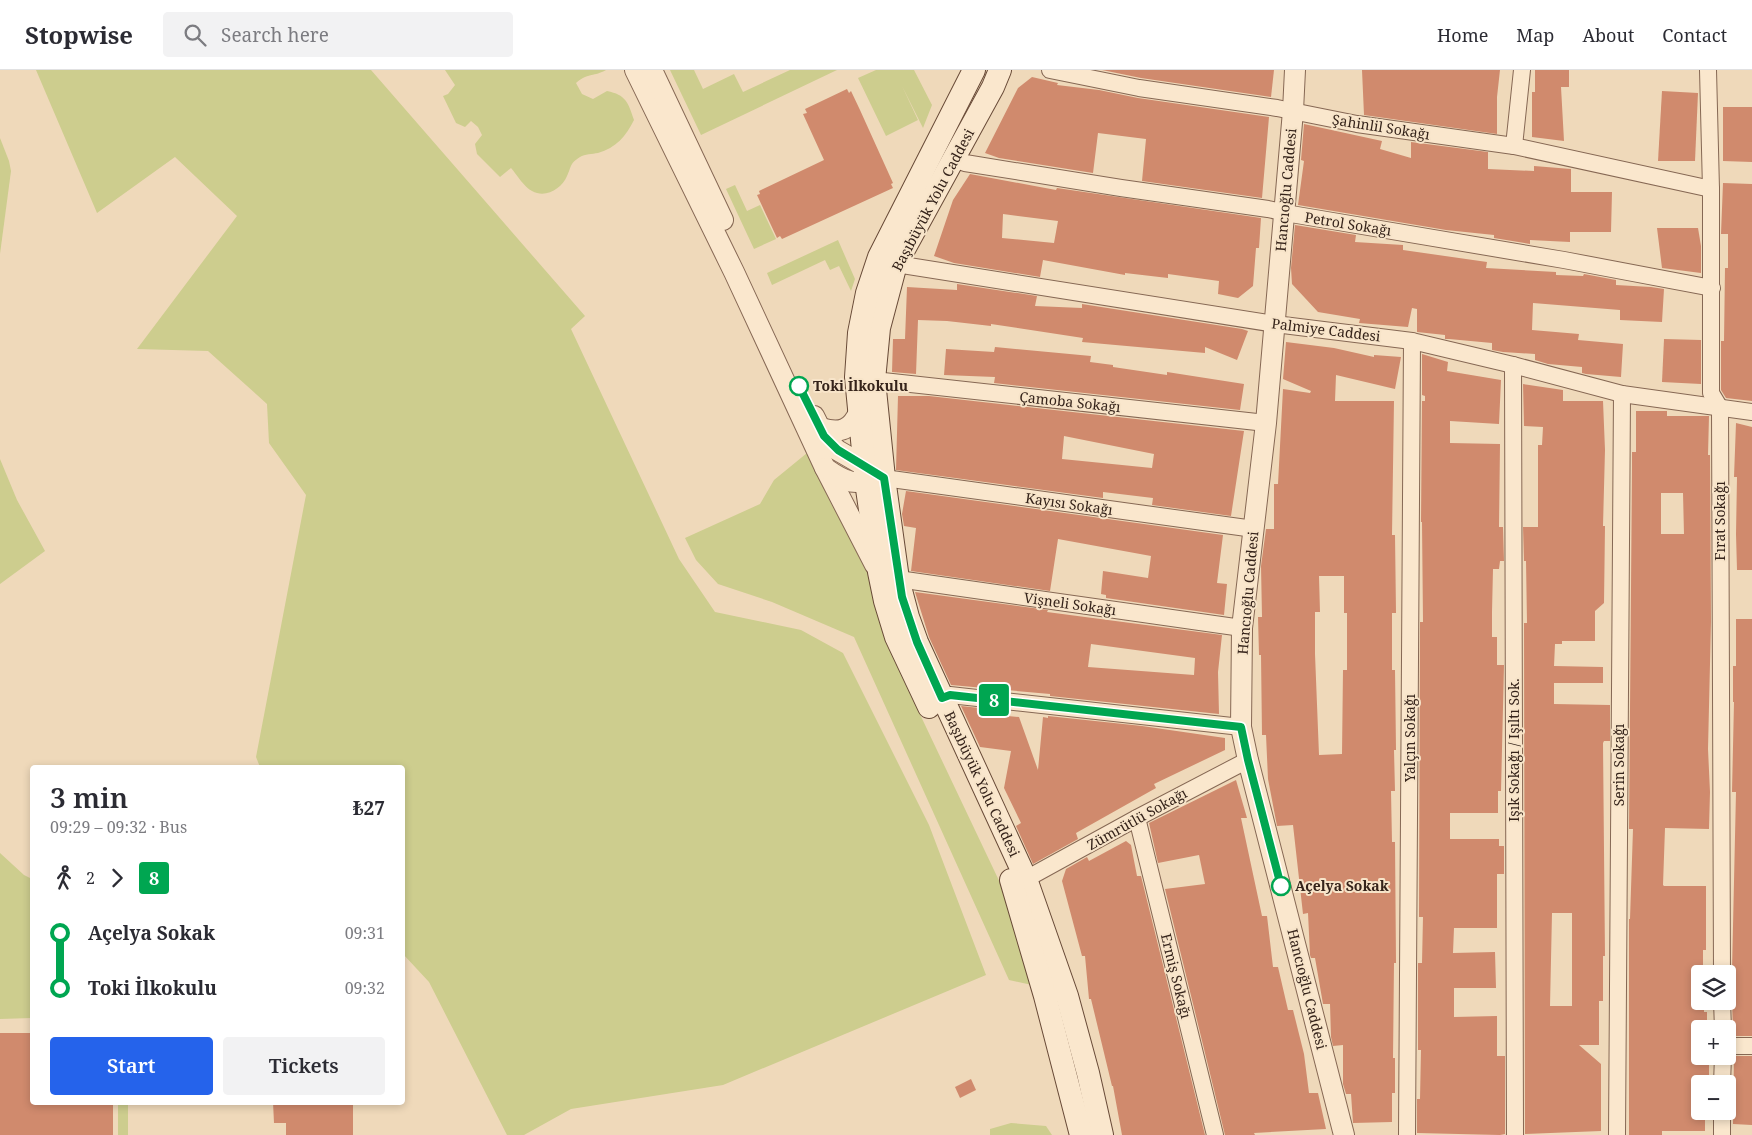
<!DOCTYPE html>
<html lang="en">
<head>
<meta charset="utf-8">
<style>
  :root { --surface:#fff; --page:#f2f2f3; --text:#2b2b33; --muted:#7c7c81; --line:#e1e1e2; --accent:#2563eb }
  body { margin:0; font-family:"Noto Serif",serif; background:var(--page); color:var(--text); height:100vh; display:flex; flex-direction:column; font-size:19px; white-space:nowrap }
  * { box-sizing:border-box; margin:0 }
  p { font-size:16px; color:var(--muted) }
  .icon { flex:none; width:28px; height:28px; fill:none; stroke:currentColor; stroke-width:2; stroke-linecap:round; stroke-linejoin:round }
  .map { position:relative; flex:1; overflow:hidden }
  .side { position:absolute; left:30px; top:695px; width:375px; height:340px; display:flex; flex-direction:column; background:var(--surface); border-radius:5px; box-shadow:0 2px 8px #0003 }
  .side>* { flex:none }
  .badge { padding:0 10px; border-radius:4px; font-size:18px; line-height:32px }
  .controls { position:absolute; left:1691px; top:895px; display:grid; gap:10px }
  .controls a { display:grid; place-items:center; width:45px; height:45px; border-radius:5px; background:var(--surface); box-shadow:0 2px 8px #0003; font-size:25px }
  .map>.badge { position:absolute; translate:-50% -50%; box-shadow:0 0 0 2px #fff }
  .legs { display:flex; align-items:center; gap:8px; height:55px; padding:0 20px; font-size:16px }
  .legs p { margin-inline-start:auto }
  .overview { display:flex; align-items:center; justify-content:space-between; height:85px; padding:0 20px }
  h1 { font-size:28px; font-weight:600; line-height:38px }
  .action { display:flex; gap:10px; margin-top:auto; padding:10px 20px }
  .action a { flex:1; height:58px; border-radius:5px; background:var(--accent); color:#fff; font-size:20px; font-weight:600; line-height:58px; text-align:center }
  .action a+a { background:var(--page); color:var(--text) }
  ul { padding:0 20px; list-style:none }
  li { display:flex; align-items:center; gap:18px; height:55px; font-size:19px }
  li i { display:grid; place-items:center; width:8px; height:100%; margin:0 6px; background:currentColor }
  li i::after { content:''; width:12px; height:12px; margin:-6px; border:4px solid; border-radius:50%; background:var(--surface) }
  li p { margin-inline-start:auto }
  li:first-child i { background:linear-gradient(#0000 50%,currentColor 0) }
  li:last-child i { background:linear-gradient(currentColor 50%,#0000 0) }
  header { display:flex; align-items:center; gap:30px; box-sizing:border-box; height:70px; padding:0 25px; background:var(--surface); border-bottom:1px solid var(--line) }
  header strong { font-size:24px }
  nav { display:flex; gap:28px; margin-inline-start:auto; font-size:18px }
  .search { width:350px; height:45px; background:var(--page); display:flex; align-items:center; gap:12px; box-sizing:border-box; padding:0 18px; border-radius:5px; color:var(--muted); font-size:19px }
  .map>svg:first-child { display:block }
  .green { fill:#cdcd8e }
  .building { fill:#d08a6d; fill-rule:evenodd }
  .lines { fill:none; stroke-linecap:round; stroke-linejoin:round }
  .minor-casing { stroke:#866854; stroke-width:18 }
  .tertiary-casing { stroke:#866854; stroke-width:22 }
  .secondary-casing { stroke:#684a37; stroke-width:24 }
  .minor { stroke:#fae7cd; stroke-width:16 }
  .tertiary { stroke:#fae7cd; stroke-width:20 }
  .secondary { stroke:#fae7cd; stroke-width:22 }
  .line-1-casing { stroke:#fff; stroke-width:11 }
  .line-1 { stroke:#00a651; stroke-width:8 }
  .stop-1-dot { fill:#fff; stroke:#00a651; stroke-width:2.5 }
  .labels { text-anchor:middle; stroke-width:4; stroke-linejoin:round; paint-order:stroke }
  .street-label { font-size:14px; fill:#35231a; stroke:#f7e4c9 }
  .stop-label { font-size:14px; font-weight:bold; fill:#35231a; stroke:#f7e4c9; text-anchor:start }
</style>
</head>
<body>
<header>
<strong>Stopwise</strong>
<div class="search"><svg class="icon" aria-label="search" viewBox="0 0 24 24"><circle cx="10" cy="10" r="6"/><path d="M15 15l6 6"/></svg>Search here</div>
<nav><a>Home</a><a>Map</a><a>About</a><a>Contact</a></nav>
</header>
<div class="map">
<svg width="1752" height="1065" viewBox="0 0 1752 1065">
  <rect width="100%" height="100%" fill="#efd9ba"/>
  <!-- green -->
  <g class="green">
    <path d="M36 0H371L585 246 571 259 679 489 715 542 801 560 843 583 929 755 986 905 723 1015 571 1039 524 1065H507L429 912 403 884 402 698 260 697 256 687 306 425 269 373 267 334 208 281 137 279 237 146 175 87 97 143Z"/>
    <path d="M445 0H606C594 7 589 2 576 13L582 24 593 29 607 21C626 25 628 32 634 50 626 66 616 78 598 83 592 84 585 84 580 87 569 94 572 96 567 106 562 118 546 129 532 121 524 117 517 105 511 98L500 107 477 84 475 74 482 65 478 57 471 51 465 57 456 53 443 26 448 24 455 15Z"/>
    <path d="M670 0H694L703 19 734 4 743 22 790 0H837L701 65Z"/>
    <path d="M876 0H914L932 35 923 58 902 16 918 50 886 66 858 8Z"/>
    <path d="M0 68 9 91 11 101 0 184Z"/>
    <path d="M735 115 747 141 760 135 776 169 754 179 726 119Z"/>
    <path d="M838 170 855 209 851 221 839 196 830 200 825 190 772 215 767 203Z"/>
    <path d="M807 383 832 435 866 494 888 577 1003 819 1032 915 1009 910 854 567 772 532 718 514 696 490 685 468 760 434 774 410Z"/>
    <path d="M0 389 17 430 45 481 0 514Z"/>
    <path d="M0 783 24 805 32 809V948L0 949Z"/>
    <rect x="118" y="1033" width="10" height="32"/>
    <path d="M1011 1053 1046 1056 1052 1065H990V1059Z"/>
  </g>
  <!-- building -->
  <g class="building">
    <path d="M1102 0H1274L1271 27 1141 8Z"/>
    <path d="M1362 0H1500L1497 27V64L1364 45Z"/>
    <path d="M1535 0H1569V17H1561L1564 71 1532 67V22H1535Z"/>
    <path d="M1032 7 1058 13 1057 15 1099 20 1138 28 1269 47 1262 128 1142 111 1146 69 1098 63 1093 103 999 88 985 83 1018 18Z"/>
    <path d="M847 19 849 23 851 21 860 40 893 113 891 114 893 118 782 169 780 166 777 168 757 125 760 124 759 121 824 90 803 44 807 43 805 39Z"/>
    <path d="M1662 21 1698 23 1695 91H1658Z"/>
    <path d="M1723 37H1752V92L1723 91Z"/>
    <path d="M1304 54 1382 71 1380 79 1411 88V72L1488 82V99L1534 101V96L1571 99V122H1612L1611 162H1570V172L1530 170V174L1494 168V165L1446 160 1298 135 1304 91 1301 90Z"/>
    <path d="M970 104 1056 120 1057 118 1261 148 1259 178H1256L1253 216 1238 228 1218 224 1219 211 1168 204V208L1125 203V205L1043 190 1040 207 954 193 934 186 953 130ZM1003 144 1058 151 1054 173 1002 168Z"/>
    <path d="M1723 113 1752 114V331L1726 328 1721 320V271H1724L1725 198H1728V164H1721Z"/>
    <path d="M1295 155 1356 165 1355 172 1403 175V180L1487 192 1486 198 1556 202V205L1583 206 1584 204 1616 210V215L1651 217 1664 219 1662 252 1620 250V240L1533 233 1532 260 1579 264 1578 270 1623 274 1621 307 1586 304 1582 303V297L1548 294 1535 290V284L1503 282 1492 280V273L1449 269H1445V265L1417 262V239L1412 238 1408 257 1359 253 1360 249 1318 242 1292 214 1291 198Z"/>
    <path d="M1657 158H1698L1701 176V203L1662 198Z"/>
    <path d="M957 214 1037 226 1035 236 1082 238V234L1242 259 1248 261 1237 290 1205 277V283L1082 272 1083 268 991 254V256L947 251 918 250 916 304 892 302 893 269H905L907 217 957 220Z"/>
    <path d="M1664 269 1701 270V314L1662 312Z"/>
    <path d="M1286 272 1334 278 1374 287V285L1401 287 1395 319 1336 305 1335 331H1394L1392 465H1395L1396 543H1392V600H1395L1396 680H1394L1395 721H1391L1392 772H1395L1396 893H1394L1393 988H1395V1023H1392V1052L1353 1053 1351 1024H1346L1343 1014V975L1333 976 1331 967 1330 934H1323L1315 888H1311L1310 885 1308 843 1303 844 1293 755 1277 756 1268 709 1266 665H1262L1261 585H1259L1258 547H1262L1261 496 1266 459H1274V414H1278L1283 319 1310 323 1311 321 1283 309ZM1319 506H1344V543H1347V600H1343L1342 684 1319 685 1315 584V542H1320Z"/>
    <path d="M995 277 1091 286 1090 292 1113 295V297L1167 305V302L1244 314 1240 340 994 313 995 307 944 305 946 279 994 282Z"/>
    <path d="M1422 284 1448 292 1447 301 1501 310 1499 354 1450 351V373L1500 374 1499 457H1503L1504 491H1500L1499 499H1493L1492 542V567H1497V595H1504L1501 721H1498V743H1450V769H1499V776H1504V804H1497V858H1454L1453 883 1495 882 1496 918H1454V947L1497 946V986H1505V1064L1500 1065 1417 1063V1029H1420L1421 980H1418V893H1422L1423 847H1419L1420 552H1423L1422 452H1421L1422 331H1425V326L1422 325Z"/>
    <path d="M1523 314 1563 320V331H1603L1605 380 1603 456H1605L1604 533 1595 541V571H1562V574H1555L1554 596 1603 597V613H1554V634L1610 635V671H1604L1603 673 1605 886H1603V931H1599V975H1579L1601 994V1061L1525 1064 1524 553H1527L1526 491H1524L1523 457H1538V375H1542L1543 357 1524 356ZM1552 843H1572V936H1550Z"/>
    <path d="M898 326H929L1244 361 1231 446 1152 435 1153 428 1103 422V428L896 400ZM1064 366 1154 384 1152 398 1062 389Z"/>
    <path d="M1636 341H1667V346H1709L1708 385H1710L1711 551 1708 679 1710 722 1709 759 1665 758 1663 815 1664 816H1706V880H1703V904H1700V931H1704V942H1707V959H1700V988H1709V1014H1700V1041H1705V1061H1662V1065H1629V849H1630L1633 759H1629L1632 398V382H1636ZM1661 423H1683L1684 464H1661Z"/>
    <path d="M1736 353 1752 357V500H1737L1736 464 1737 407H1734Z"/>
    <path d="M906 421 1223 465 1217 513 1227 514 1224 545 1106 528V525L1101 524 1103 501 1148 508 1151 486 1058 469 1050 521 911 501 916 458 904 456 902 444Z"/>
    <path d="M915 522 1048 540 1047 542 1222 565 1218 602 1219 644 1050 626V624L951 615 929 567ZM1091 574 1195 588 1194 605 1088 597Z"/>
    <path d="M1736 549H1752V966H1730L1733 959 1732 931 1730 925V910L1732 901 1736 722H1732L1734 632H1733V596H1736Z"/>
    <path d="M961 636 998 640 997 645 1019 647 1038 700 1043 647 1048 648V646L1142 656 1225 668V680L1154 714 1156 718 1076 763 1078 769 1033 794 1016 756 1021 753 1004 718 1011 681 980 677Z"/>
    <path d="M1236 710 1247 748H1241L1262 846H1267L1273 897H1278L1288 940H1293L1304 984 1309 1023H1318L1326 1059 1254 1063 1255 1065H1225L1165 819 1205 814 1199 785 1158 793 1149 753Z"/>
    <path d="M1126 771 1131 775 1137 806H1141L1205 1065H1122L1113 1016H1112L1091 929H1089L1085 886H1082L1062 811 1066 799 1087 787 1089 791Z"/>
    <path d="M0 963H32V1032H113V1065H0Z"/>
    <path d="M1734 986H1752V1055L1733 1054Z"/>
    <path d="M971 1009 976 1020 960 1028 955 1017Z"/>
    <path d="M273 1032H353V1065H286V1053H274Z"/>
  </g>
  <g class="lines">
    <!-- minor casing -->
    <g class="minor-casing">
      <g id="minor">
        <path d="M1050 0 1139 18 1277 38 1357 54 1514 76 1711 119"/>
        <path d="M1708 0 1711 119V323L1720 338 1722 904"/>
        <path d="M1514 76 1522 0"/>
        <path d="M954 89 965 93 1121 118 1268 139 1291 144 1564 190 1712 218"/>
        <path d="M896 194 1275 254 1412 271 1513 295 1622 324 1752 342"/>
        <path d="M1513 295 1515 1065"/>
        <path d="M874 310 1266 353"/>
        <path d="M884 408 1254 459"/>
        <path d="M898 509 1242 558"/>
        <path d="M942 628 950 625 1241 657"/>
        <path d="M1137 748 1215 1065"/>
        <path d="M1026 809 1137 748 1248 690"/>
        <path d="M1722 931 1723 959"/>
        <path d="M1728 976H1752"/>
        <path d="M1722 1014 1723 986"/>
        <path d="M1407 1065 1412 271"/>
        <path d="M1617 1065 1622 324"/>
        <path d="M1722 1065V1041"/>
      </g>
    </g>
    <!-- tertiary casing -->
    <g class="tertiary-casing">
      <g id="tertiary">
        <path d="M635 0 734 202 825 398 875 495"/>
        <path d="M652 0 723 150"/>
        <path d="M1295 0 1293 41 1266 353 1242 558 1241 657 1248 690 1344 1065"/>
        <path d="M814 346 824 366 837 380 875 402"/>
        <path d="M821 358C840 364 851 360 859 342"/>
        <path d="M825 398C849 415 853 414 881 408"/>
      </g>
    </g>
    <!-- secondary casing -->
    <g class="secondary-casing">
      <g id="secondary">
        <path d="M1000 0 993 17 896 194 879 258 874 310 884 408 898 509 908 547 917 572 1026 809 1067 926 1088 1003 1102 1065"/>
        <path d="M929 637 896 567 885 531 879 502 866 412 856 307 859 263 867 223 879 187 974 0"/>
        <path d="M1011 810 1045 926 1081 1065"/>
      </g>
    </g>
    <!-- minor -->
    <use href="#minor" class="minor"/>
    <!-- tertiary -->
    <use href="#tertiary" class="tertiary"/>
    <!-- secondary -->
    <use href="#secondary" class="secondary"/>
  </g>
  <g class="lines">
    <!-- line-1 casing -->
    <g class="line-1-casing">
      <path id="line-1" d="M799 316 824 366 838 380 884 408 902 527 917 572 942 628 950 625 1241 657 1248 690 1281 816"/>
    </g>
    <!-- line-1 -->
    <use href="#line-1" class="line-1"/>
  </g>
  <!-- markers -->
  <g class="stop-1-dot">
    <circle cx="799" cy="316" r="9"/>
    <circle cx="1281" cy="816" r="9"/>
  </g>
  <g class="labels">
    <!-- street labels -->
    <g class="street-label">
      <text transform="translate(1381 57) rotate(9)" y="5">Şahinlil Sokağı</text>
      <text transform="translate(1286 120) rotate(-85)" y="5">Hancıoğlu Caddesi</text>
      <text transform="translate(933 130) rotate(-62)" y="5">Başıbüyük Yolu Caddesi</text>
      <text transform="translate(1348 154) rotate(9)" y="5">Petrol Sokağı</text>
      <text transform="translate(1326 260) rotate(7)" y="5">Palmiye Caddesi</text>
      <text transform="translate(1070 332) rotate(6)" y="5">Çamoba Sokağı</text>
      <text transform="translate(1069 434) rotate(8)" y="5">Kayısı Sokağı</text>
      <text transform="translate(1720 451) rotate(-90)" y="5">Fırat Sokağı</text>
      <text transform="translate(1248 523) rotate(-85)" y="5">Hancıoğlu Caddesi</text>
      <text transform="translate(1070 534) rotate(8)" y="5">Vişneli Sokağı</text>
      <text transform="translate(1410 668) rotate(-90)" y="5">Yalçın Sokağı</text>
      <text transform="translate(1514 680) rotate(-90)" y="5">Işık Sokağı / Işıltı Sok.</text>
      <text transform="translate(1619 695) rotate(-90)" y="5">Serin Sokağı</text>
      <text transform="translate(982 714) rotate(65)" y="5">Başıbüyük Yolu Caddesi</text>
      <text transform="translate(1137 749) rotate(-29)" y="5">Zümrütlü Sokağı</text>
      <text transform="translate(1176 906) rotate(76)" y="5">Ermiş Sokağı</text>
      <text transform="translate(1307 919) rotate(76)" y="5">Hancıoğlu Caddesi</text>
    </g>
    <!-- stop labels -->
    <g class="stop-label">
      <text x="813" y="321">Toki İlkokulu</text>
      <text x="1295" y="821">Açelya Sokak</text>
    </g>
  </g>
</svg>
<div class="controls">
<a><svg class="icon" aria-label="layers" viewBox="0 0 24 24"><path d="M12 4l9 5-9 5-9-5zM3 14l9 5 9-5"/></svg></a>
<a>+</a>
<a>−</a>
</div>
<b class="badge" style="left:994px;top:630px;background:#00a651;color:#fff">8</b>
<section class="side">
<div class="overview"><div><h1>3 min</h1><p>09:29 – 09:32 · Bus</p></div><b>₺27</b></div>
<div class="legs"><svg class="icon" aria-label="walk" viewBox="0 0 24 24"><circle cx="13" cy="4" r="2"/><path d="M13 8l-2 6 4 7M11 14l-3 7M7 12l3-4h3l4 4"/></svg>2<svg class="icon" aria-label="forward" viewBox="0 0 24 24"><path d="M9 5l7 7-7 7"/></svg><b class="badge" style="background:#00a651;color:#fff">8</b></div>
<ul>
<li><i style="color:#00a651"></i><b>Açelya Sokak</b><p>09:31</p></li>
<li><i style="color:#00a651"></i><b>Toki İlkokulu</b><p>09:32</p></li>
</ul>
<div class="action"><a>Start</a><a>Tickets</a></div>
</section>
</div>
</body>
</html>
